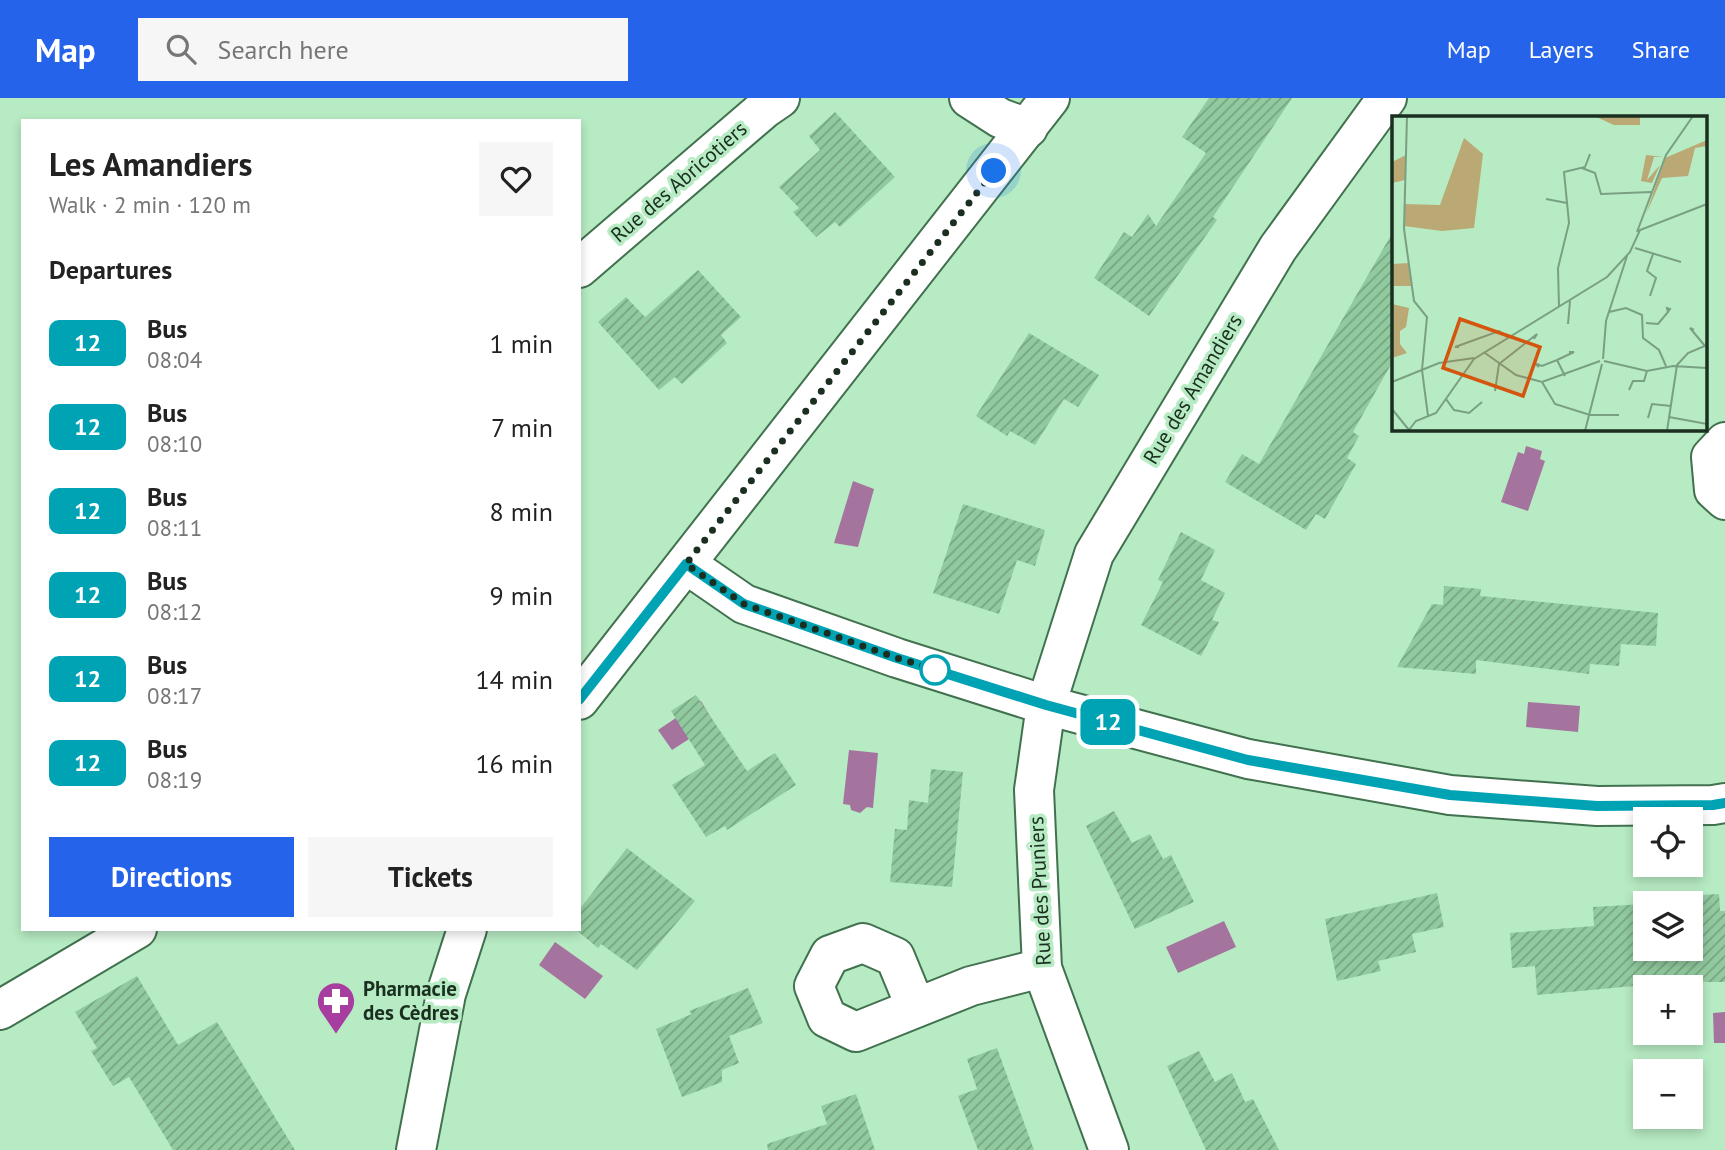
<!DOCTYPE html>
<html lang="en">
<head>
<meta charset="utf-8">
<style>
  :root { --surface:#fff; --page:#f6f6f6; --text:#222; --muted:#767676; --accent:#2563eb }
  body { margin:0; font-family:"PT Sans",sans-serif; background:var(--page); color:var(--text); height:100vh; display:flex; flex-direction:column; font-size:26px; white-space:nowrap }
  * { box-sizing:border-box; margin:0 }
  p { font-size:23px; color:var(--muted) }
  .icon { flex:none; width:38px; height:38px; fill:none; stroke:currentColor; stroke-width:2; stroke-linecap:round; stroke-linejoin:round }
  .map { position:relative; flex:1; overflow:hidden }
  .sheet { position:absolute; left:21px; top:21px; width:560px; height:812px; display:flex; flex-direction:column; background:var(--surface); border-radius:0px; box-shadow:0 4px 10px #0003 }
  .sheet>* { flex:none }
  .badge { padding:0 14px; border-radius:10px; font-size:24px; line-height:46px }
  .tools { position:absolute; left:1633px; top:709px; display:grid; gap:14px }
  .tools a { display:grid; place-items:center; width:70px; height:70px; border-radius:0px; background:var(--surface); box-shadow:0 4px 10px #0003; font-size:35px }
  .you { position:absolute; width:35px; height:35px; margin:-18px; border:5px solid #fff; border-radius:50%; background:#1a73e8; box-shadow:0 0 0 10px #1a73e833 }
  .map>.badge { position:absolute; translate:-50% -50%; box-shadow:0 0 0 4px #fff }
  h2 { padding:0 28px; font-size:26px; line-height:63px }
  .round { display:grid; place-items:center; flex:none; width:74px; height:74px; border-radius:0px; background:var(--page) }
  .headline { display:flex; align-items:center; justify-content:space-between; height:119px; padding:0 28px }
  h1 { font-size:33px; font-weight:700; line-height:52px }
  .cta { display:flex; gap:14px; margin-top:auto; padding:14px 28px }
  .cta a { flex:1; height:80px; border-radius:0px; background:var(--accent); color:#fff; font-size:28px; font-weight:700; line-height:80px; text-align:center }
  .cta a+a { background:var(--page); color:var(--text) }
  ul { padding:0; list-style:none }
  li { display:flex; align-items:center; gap:21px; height:84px; padding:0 28px }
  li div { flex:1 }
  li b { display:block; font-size:26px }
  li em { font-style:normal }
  li .badge { min-width:77px; font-weight:700; text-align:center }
  header { display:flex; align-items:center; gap:42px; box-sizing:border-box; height:98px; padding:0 35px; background:var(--accent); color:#fff }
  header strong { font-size:33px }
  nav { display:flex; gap:38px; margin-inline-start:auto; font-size:24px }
  .search { width:490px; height:63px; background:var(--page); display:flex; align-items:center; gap:18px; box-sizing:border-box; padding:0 24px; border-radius:0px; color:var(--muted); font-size:26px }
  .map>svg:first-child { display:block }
  .water { fill:#a4749e }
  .building { fill:url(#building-hatch) }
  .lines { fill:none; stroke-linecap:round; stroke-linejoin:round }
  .street-casing { stroke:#41714e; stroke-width:42 }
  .secondary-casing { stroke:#41714e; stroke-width:42 }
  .street { stroke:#fff; stroke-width:38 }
  .secondary { stroke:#fff; stroke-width:38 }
  .line-casing { stroke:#fff; stroke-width:16 }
  .line { stroke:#00a3b4; stroke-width:10 }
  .walk { stroke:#1b2f20; stroke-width:7; stroke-dasharray:0 12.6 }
  .stop-dot { fill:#fff; stroke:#00a3b4; stroke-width:3.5 }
  .labels { text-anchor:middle; stroke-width:7; stroke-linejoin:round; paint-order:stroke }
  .street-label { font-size:21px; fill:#1b2f20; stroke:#b7ebc3 }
  .poi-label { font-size:21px; font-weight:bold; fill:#1b2f20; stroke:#b7ebc3; text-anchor:start }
  .inset-road { fill:none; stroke:#79a082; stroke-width:2 }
  .view { fill:#d4550e; fill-opacity:0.15; stroke:#d4550e; stroke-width:3.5 }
  .inset-edge { fill:none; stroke:#1b2f20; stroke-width:3.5 }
</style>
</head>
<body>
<header>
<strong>Map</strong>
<div class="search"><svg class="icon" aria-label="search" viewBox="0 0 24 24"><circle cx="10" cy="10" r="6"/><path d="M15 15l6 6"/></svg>Search here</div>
<nav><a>Map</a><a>Layers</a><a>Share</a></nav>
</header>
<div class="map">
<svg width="1725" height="1052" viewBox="0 0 1725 1052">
  <defs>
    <pattern id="building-hatch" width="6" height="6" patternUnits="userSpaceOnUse" patternTransform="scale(1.75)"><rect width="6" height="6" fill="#92ca9f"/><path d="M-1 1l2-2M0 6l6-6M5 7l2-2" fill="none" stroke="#76a481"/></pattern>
  </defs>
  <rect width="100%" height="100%" fill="#b7ebc3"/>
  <!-- water -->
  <g class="water">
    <path d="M1526 348 1542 353 1540 361 1545 363 1528 413 1501 404 1518 354 1524 356Z"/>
    <path d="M853 383 874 391 858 449 834 445Z"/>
    <path d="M701 603 714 625 672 652 658 632Z"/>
    <path d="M1528 604 1580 608 1578 634 1526 629Z"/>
    <path d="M849 652 878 655 873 710 867 709 860 715 851 712 850 707 843 706Z"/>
    <path d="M1224 823 1236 849 1178 875 1166 849Z"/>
    <path d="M555 844 603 878 585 901 539 867Z"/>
    <path d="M1725 914V945H1714L1713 915Z"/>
  </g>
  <!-- building -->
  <g class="building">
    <path d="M1209 0H1292L1213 119 1217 122 1149 218 1094 180 1124 134 1132 139 1148 116 1156 128 1206 55 1182 39Z"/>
    <path d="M835 14 895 79 840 129 835 124 816 139 793 114 799 110 779 89 820 52 809 38Z"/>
    <path d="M1394 132V261L1353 334 1359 338 1347 360 1356 366 1325 421 1316 416 1306 432 1225 384 1242 356 1259 366Z"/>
    <path d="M698 172 741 219 721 237 727 245 682 286 675 279 659 292 598 224 626 199 645 219Z"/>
    <path d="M1029 235 1099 277 1078 309 1064 301 1035 347 1010 333 1007 338 976 318Z"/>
    <path d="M963 406 1045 432 1035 468 1017 462 999 516 933 495Z"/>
    <path d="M1181 434 1215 452 1201 482 1225 495 1212 522 1219 524 1201 558 1141 527 1163 484 1158 482Z"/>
    <path d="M1444 488 1481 491 1480 498 1658 515 1656 548 1621 546 1619 568 1590 566 1589 576 1476 562V576L1397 569 1432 506 1443 507Z"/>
    <path d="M696 597 747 673 775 655 796 687 727 732 725 728 706 739 672 687 705 667 671 613Z"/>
    <path d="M931 671 963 674 952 789 890 784 895 731 907 732 909 702 928 705Z"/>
    <path d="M1114 713 1132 745 1150 736 1163 761 1171 757 1194 804 1135 831 1086 728Z"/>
    <path d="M627 750 695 803 637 872 601 846 598 850 575 831H579V812Z"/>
    <path d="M1437 795 1444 829 1412 836 1416 854 1378 863 1381 873 1337 883 1325 821Z"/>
    <path d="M1719 796 1720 813H1725V884H1634V888L1537 897 1535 868 1512 870 1510 835 1594 828 1593 809 1645 806V850H1690V805H1666L1680 804V798Z"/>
    <path d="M137 878 178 947 217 924 295 1052H173L129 979 113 988 91 953 97 950 75 914Z"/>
    <path d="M748 890 763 925 729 938 739 965 722 972V984L682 999 656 931 692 916 689 913Z"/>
    <path d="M997 950 1034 1052H978L958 998 977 991 967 961Z"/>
    <path d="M1199 953 1215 984 1232 975 1245 1004 1253 1001 1279 1052H1206L1167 968Z"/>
    <path d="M856 996 875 1052H768L767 1046 827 1026 821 1008Z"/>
  </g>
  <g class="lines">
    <!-- street casing -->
    <g class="street-casing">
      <g id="street">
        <path d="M969 0 1000 20 1028 30"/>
        <path d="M579 170 764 11 780 0"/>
        <path d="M1725 344 1711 359 1714 392 1725 402"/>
        <path d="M686 466 744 506 897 560 1046 607 1248 661 1450 697 1597 708 1713 707 1725 705"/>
        <path d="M916 910 895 859 863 845 830 857 814 888 827 920 856 934 971 888 1042 870"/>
        <path d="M1109 1052 1042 870 1034 692 1046 607 1094 456 1278 150 1387 0"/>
      </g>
    </g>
    <!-- secondary casing -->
    <g class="secondary-casing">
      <g id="secondary">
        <path d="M579 602 1050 0"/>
        <path d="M0 912 137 831"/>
        <path d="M416 1052 446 896 467 831"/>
      </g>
    </g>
    <!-- street -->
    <use href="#street" class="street"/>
    <!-- secondary -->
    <use href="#secondary" class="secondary"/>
  </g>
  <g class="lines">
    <!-- line casing -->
    <g class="line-casing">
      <path id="line" d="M579 602 686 466 744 506 897 560 1046 607 1248 662 1450 697 1597 708 1713 707 1725 705"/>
    </g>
    <!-- line -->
    <use href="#line" class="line"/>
    <!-- walk -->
    <path class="walk" d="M935 572 947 575 897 560 744 506 686 466 994 73"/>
  </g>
  <!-- icons -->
  <defs>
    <g id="pharmacy-pin" transform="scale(2.0125)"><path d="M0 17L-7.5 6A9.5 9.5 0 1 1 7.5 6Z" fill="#a73d9e" stroke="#b7ebc3"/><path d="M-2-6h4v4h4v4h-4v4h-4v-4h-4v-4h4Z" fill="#fff"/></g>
  </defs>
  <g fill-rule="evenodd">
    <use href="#pharmacy-pin" x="336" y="903"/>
  </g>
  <!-- markers -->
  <circle class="stop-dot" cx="935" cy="572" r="14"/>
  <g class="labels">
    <!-- street labels -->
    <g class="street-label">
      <text transform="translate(679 84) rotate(-41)" y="7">Rue des Abricotiers</text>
      <text transform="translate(1193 291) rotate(-59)" y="7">Rue des Amandiers</text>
      <text transform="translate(1040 793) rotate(-93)" y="7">Rue des Pruniers</text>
    </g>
    <!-- poi labels -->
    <g class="poi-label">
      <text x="363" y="898">Pharmacie<tspan x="363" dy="24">des Cèdres</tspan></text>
    </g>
  </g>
  <!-- overview -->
  <g transform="translate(1392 18)">
    <rect width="315" height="315" fill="#b7ebc3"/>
    <path d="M202 0H248V9H222ZM254 39 271 41H262L255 64 268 49 260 67 249 65ZM17 147 19 170H0V148ZM0 188 17 192 14 211 8 215V228L15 237 0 242Z" fill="#baa875"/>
    <path d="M72 22 91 38 82 112 50 115 12 110V88L48 89ZM315 24V30L303 32 296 60 270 62 254 98 273 42ZM14 39 13 64 0 67V46Z" fill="#baa875"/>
    <path class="inset-road" d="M15 0 12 113 22 185 35 201 30 254 36 300M190 52 203 57 209 78 259 76M154 83 175 87M245 116 274 39 301 0M243 132 289 146M258 180 264 162 255 155 261 138M167 190 166 152 177 107 172 56 193 51 198 38M217 196 234 192 250 199 251 222 267 234 274 250M254 207 266 208 276 196 275 192 278 193 276 196M176 208 178 185M302 214 298 212 313 230M67 231H63L107 215 115 221M93 237 124 259 150 266 208 245M211 243 214 205 235 140M165 244 182 236H177M212 245 255 255 281 250 315 252M147 251 142 247 150 250 165 244 173 260M0 266 47 247 82 242M150 266 163 288 198 299H227M237 274 241 265H252L255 255M103 275 107 248 145 218 142 223M54 283 62 294 77 297 90 286M0 293 17 314M277 301 315 308M256 302 260 288 279 290M16 315 24 305 44 297 82 243 215 161 238 136 248 114 315 88M193 315 210 248M275 315 285 249 296 237 315 229"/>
    <path class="view" d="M68 203 148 231 131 280 51 252Z"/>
    <rect width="315" height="315" class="inset-edge"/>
  </g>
</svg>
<div class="tools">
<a><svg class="icon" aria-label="locate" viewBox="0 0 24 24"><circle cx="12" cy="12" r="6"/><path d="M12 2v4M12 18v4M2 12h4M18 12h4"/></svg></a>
<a><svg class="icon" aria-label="layers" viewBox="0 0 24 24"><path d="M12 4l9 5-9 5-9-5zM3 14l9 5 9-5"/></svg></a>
<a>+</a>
<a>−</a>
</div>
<div class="you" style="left:994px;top:73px"></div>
<b class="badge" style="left:1108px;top:624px;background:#00a3b4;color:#fff">12</b>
<section class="sheet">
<div class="headline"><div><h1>Les Amandiers</h1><p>Walk · 2 min · 120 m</p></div><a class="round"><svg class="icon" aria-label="heart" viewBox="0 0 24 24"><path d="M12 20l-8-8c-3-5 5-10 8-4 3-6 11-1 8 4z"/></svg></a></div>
<h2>Departures</h2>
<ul>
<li><span class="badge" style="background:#00a3b4;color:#fff">12</span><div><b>Bus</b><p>08:04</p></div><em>1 min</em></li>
<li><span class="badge" style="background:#00a3b4;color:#fff">12</span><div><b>Bus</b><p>08:10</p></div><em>7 min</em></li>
<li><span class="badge" style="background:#00a3b4;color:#fff">12</span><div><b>Bus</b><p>08:11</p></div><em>8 min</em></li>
<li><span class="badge" style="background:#00a3b4;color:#fff">12</span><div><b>Bus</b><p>08:12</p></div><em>9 min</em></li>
<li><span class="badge" style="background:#00a3b4;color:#fff">12</span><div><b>Bus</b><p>08:17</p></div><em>14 min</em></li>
<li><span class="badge" style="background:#00a3b4;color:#fff">12</span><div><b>Bus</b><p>08:19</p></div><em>16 min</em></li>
</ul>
<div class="cta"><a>Directions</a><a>Tickets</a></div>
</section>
</div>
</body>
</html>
